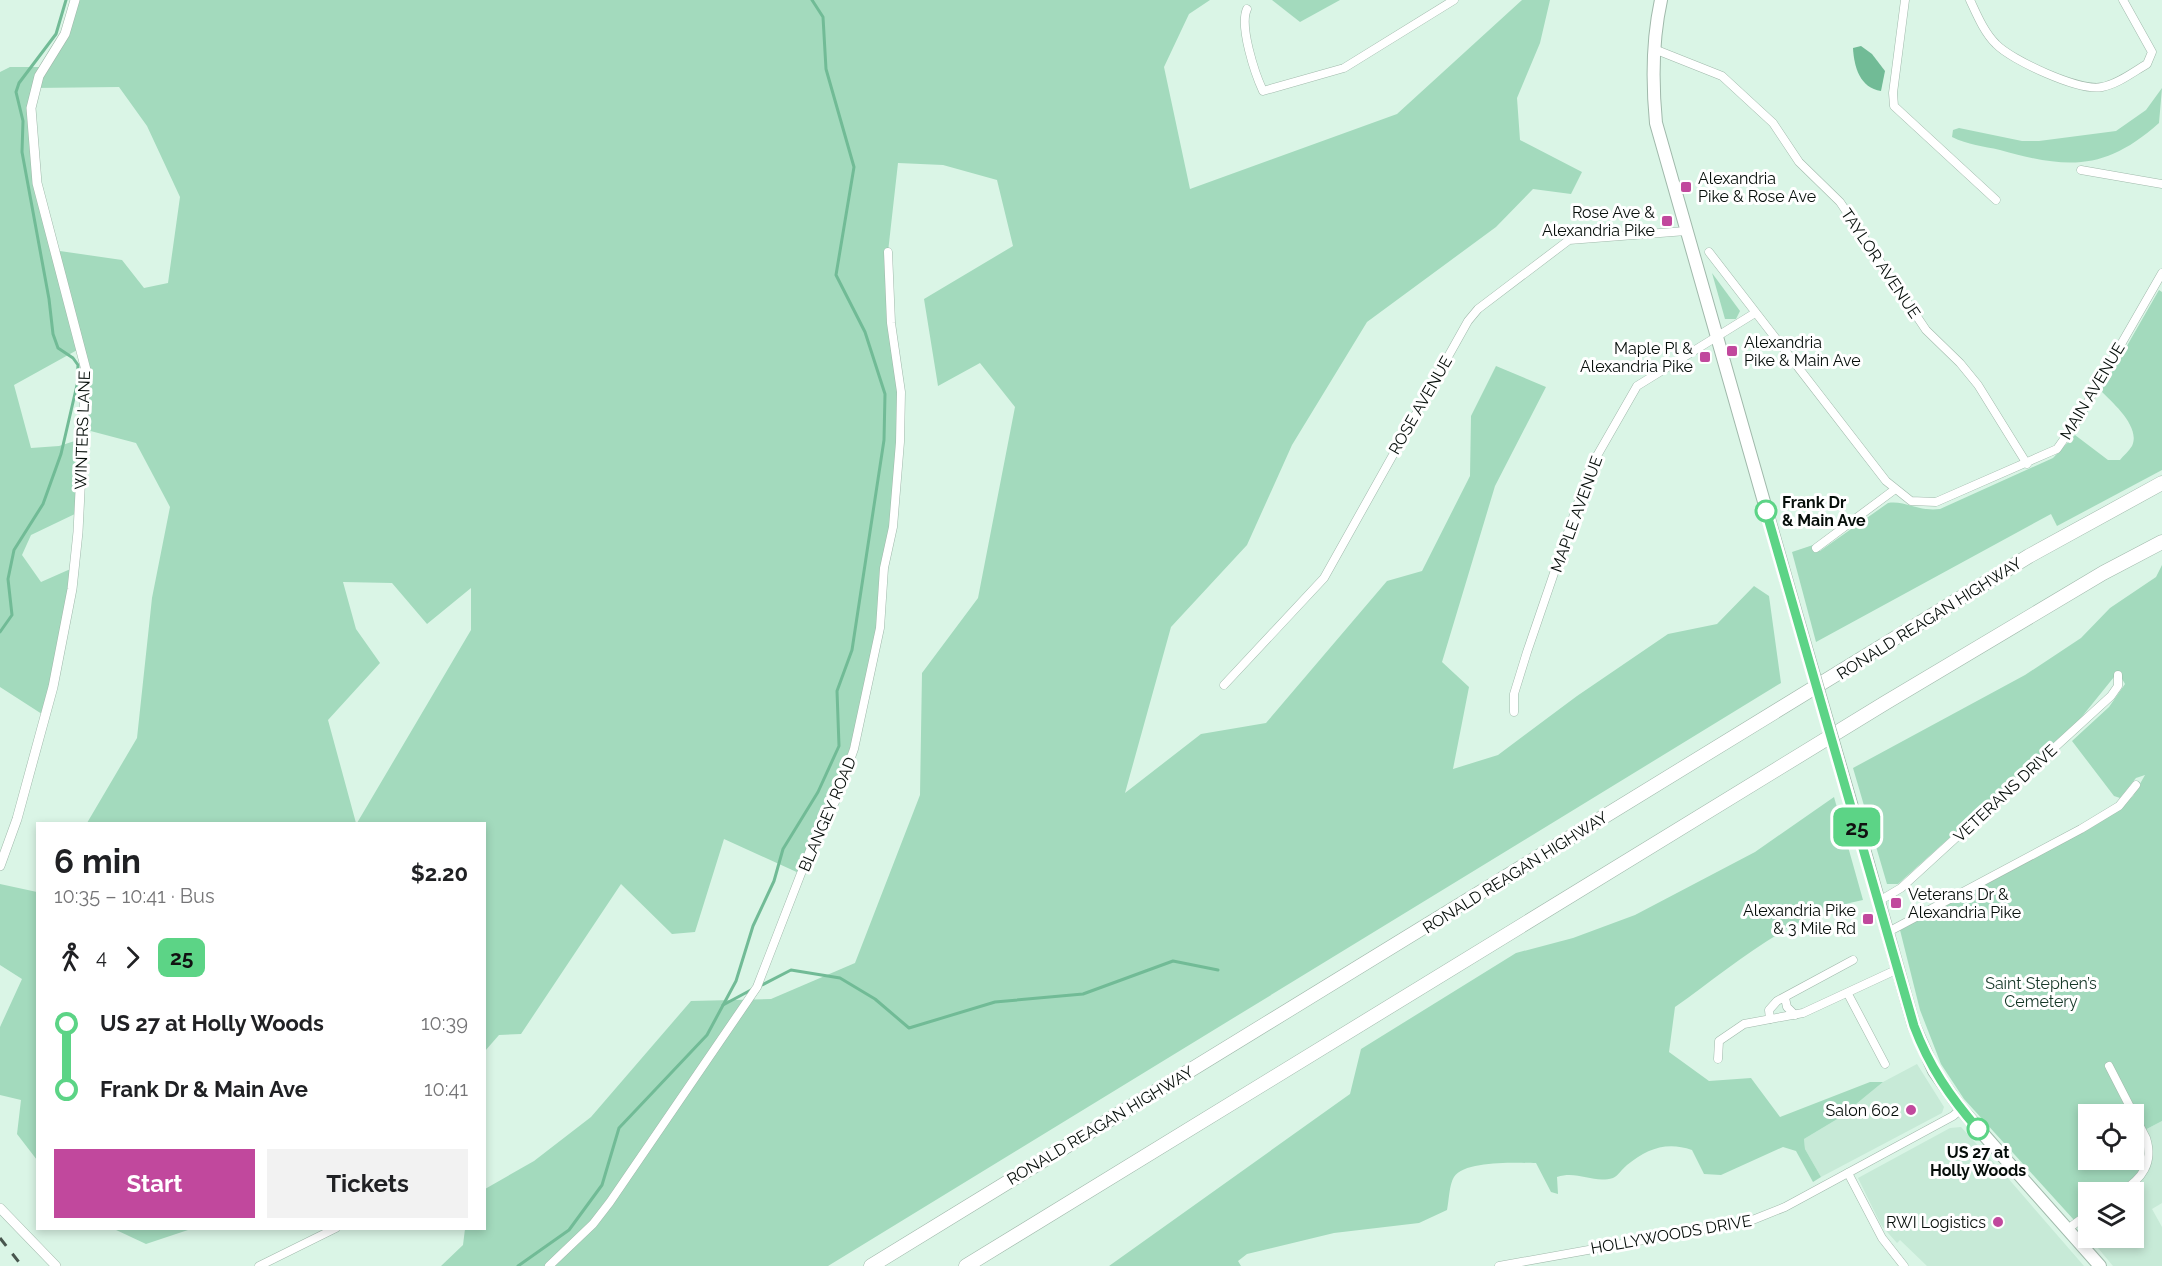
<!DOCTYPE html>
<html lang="en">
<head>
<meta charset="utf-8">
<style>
  :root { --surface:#fff; --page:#f2f2f2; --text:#202124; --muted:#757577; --accent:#c1489d }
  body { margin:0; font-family:Raleway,sans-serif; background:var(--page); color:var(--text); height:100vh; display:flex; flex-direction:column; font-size:22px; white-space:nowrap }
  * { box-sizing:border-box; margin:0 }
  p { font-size:20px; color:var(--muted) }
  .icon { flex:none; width:33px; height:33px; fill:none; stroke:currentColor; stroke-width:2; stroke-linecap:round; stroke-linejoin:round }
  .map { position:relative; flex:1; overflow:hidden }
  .sheet { position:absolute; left:36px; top:822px; width:450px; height:408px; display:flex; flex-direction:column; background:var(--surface); border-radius:0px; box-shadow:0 3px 9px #0003 }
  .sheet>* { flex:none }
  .badge { padding:0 12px; border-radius:9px; font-size:21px; line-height:39px }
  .buttons { position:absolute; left:2078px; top:1104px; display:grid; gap:12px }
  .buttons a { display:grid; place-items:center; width:66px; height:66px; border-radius:0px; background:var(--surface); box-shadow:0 3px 9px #0003; font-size:30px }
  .map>.badge { position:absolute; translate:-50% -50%; box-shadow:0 0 0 3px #fff }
  .legs { display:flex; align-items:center; gap:9px; height:66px; padding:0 18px; font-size:20px }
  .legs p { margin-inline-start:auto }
  .head { display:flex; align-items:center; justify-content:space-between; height:102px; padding:0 18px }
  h1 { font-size:33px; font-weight:700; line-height:45px }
  .action { display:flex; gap:12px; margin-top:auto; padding:12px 18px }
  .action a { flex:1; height:69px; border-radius:0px; background:var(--accent); color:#fff; font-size:24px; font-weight:700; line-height:69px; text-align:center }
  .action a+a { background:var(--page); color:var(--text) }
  ul { padding:0 18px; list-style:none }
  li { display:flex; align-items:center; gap:21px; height:66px; font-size:22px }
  li i { display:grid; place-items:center; width:9px; height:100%; margin:0 8px; background:currentColor }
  li i::after { content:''; width:15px; height:15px; margin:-8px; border:4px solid; border-radius:50%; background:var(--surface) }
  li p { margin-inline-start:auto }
  li:first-child i { background:linear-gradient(#0000 50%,currentColor 0) }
  li:last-child i { background:linear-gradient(currentColor 50%,#0000 0) }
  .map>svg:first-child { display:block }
  .built { fill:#c7ead7 }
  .green { fill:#a3dabd; fill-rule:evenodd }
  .water { fill:#71bb96 }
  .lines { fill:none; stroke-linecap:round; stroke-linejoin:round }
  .stream { stroke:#71bb96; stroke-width:3 }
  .minor-casing { stroke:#a0b9ab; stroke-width:9 }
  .tertiary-casing { stroke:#a0b9ab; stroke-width:10 }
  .primary-casing { stroke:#a0b9ab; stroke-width:14 }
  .motorway-casing { stroke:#a0b9ab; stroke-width:15 }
  .minor { stroke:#fff; stroke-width:8 }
  .tertiary { stroke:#fff; stroke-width:9 }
  .primary { stroke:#fff; stroke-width:12 }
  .motorway { stroke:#fff; stroke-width:14 }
  .rail { stroke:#48564e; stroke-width:3; stroke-dasharray:10 10; stroke-linecap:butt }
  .primary-bridge-casing { stroke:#a0b9ab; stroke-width:14; stroke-linecap:butt }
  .primary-bridge { stroke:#fff; stroke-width:12 }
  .line-1-casing { stroke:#fff; stroke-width:14 }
  .line-1 { stroke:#5cd486; stroke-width:9 }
  .poi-dot { fill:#c1489d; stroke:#fff; stroke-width:2 }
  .stop-1-dot { fill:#fff; stroke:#5cd486; stroke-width:3 }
  .labels { text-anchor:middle; stroke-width:6; stroke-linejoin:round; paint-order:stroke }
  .poi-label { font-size:16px; fill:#060e0a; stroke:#fff; text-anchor:end }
  .street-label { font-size:16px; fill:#060e0a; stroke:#fff }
  .stop-label { font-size:16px; font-weight:bold; fill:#060e0a; stroke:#fff; text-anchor:start }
  .park-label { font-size:16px; fill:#153727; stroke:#fff }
</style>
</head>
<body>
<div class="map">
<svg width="2162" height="1266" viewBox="0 0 2162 1266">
  <rect width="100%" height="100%" fill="#daf5e6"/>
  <!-- built -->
  <g class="built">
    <path d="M1917 1064 1944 1107 1942 1113 1821 1177 1805 1149 1804 1139 1839 1118 1883 1082Z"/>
    <path d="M2162 1121V1203L2152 1209 2162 1227V1266H2113L2093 1242 2102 1238H2133V1219L2141 1214 2133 1202V1192H2126L2141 1132Z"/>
    <path d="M1961 1127 2007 1177 2084 1266H1927L1900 1240 1897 1243 1881 1225 1858 1178 1950 1128Z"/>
  </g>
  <!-- green -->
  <g class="green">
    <path d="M75 0H1210L1189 14 1164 67 1190 189 1397 114 1522 0H1550L1540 43 1517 98 1520 140 1582 172 1571 194 1533 189 1496 227 1367 322 1292 445 1247 545 1171 627 1125 793 1201 734 1266 723 1387 581 1422 571 1470 476 1471 416 1496 366 1546 387 1495 486 1442 662 1469 687 1453 769 1498 755 1577 696 1668 634 1717 624 1754 586 1769 596 1781 683 828 1266H441L463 1245 465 1229 484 1228 485 1189 534 1161 591 1117 691 1001 771 999 855 963 920 795 922 673 978 598 1015 407 980 363 938 386 924 299 1013 246 997 180 943 165 898 163 888 252 902 422 880 628 854 749 801 874 724 839 695 932 672 934 621 884 521 1034 499 1035 485 1051 484 824 357 823 471 630V588L427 624 392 583 343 582 356 629 380 663 328 720 356 823H87L137 738 152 598 170 507 136 443 83 429 86 370 79 349 14 385 31 448 59 446 81 439 79 512 31 535 22 555 41 582 75 567 45 716 0 687V72L10 67H43L57 47ZM119 87 147 126 180 197 168 283 144 288 122 260 53 250 32 136 34 88Z"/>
    <path d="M1272 0H1340L1300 22Z"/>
    <path d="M2162 88 2159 123C2105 171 2068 169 2000 150 1983 146 1968 145 1952 137L1953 130 1959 128 2022 141H2039L2116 131 2146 110Z"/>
    <path d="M1712 273 1740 311 1736 319H1725Z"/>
    <path d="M2159 290 2162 292V470L2057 526 2051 514 1816 642 1792 552 1813 545 1820 551 1888 503C1904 500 1919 512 1940 509L2053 458 2075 435 2108 460H2120C2123 456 2129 451 2132 446 2141 427 2113 403 2101 391Z"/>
    <path d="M2162 565V1121L2141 1132 2147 1153 2142 1168 2129 1185 2114 1192H2088V1209L2074 1220 1964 1099 1941 1064 1920 1010 1900 930 2089 829 2121 809 2133 796 2145 775 2136 778 2120 798 2114 796 2072 741 2109 707 2125 684 2118 672 2076 724 1898 884H1887L1853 768 2025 675 2081 638 2110 608 2156 577ZM2088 1114H2133V1160H2088Z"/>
    <path d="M1834 797 1863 900C1791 913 1733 966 1675 1007L1669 1052 1709 1081 1751 1078 1780 1117 1870 1082H1883L1839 1118 1804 1139 1805 1149 1821 1177 1813 1182 1796 1151 1783 1147 1721 1175 1704 1174 1692 1150C1666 1141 1647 1149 1627 1165 1622 1169 1618 1176 1613 1178 1593 1184 1578 1170 1557 1177L1558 1194 1551 1192 1536 1163C1518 1163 1465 1160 1454 1177 1449 1185 1449 1201 1447 1210L1419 1223 1334 1233 1247 1254 1238 1261 1241 1266H1109L1350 1094 1361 1049 1516 953 1573 938 1635 915 1755 852Z"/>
    <path d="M0 884 37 892V1160L17 1134 21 1100 0 1095V1027L22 979 0 965Z"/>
    <path d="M114 1229H191L146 1244Z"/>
  </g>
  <!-- water -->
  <path class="water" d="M1861 46 1872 54 1885 71 1881 91C1860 88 1854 67 1853 48Z"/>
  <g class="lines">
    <!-- stream -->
    <g class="stream">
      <path d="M0 632 12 615 8 579 14 550 43 504 61 454 77 385 78 365 73 358 58 348 53 334 49 299 22 152 23 121 16 92 19 83 56 34 66 0"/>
      <path d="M760 986 791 970 840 978 875 999 909 1028 995 1002 1083 994 1173 961 1218 970"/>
      <path d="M723 1005 751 990"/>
      <path d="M518 1266 569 1230 602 1185 619 1128 707 1035 736 981 753 926 774 881 783 849 818 792 839 746 837 691 852 650 884 440 885 394 865 332 836 275 854 167 826 69 823 17 812 0"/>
    </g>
    <!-- minor casing -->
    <g class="minor-casing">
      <g id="minor">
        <path d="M1905 0 1893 93 1894 106 1996 200"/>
        <path d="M1970 0C1977 15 1984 32 1996 44 2011 60 2080 92 2102 87 2118 84 2133 72 2147 64L2152 52 2123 0"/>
        <path d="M1247 9C1239 26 1255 74 1263 91L1344 68 1454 0"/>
        <path d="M1654 49 1722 76 1773 123 1799 162 1840 202 1926 330 1960 363 1978 385 2027 464"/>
        <path d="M2081 170 2162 184"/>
        <path d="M1709 252 1886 481 1911 501 1936 502 2057 449 2078 419 2162 273"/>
        <path d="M1816 548 1894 490"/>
        <path d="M1224 685 1324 578 1468 321 1478 309 1569 240 1686 231"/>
        <path d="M1514 712V694L1527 652 1590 468 1637 386 1755 313"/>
        <path d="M1879 901 1901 888 2111 696 2118 686V675"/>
        <path d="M1888 932 2081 829 2119 806 2136 785"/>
        <path d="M1848 994 1885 1064"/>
        <path d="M1785 998 1787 1007 1795 1015"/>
        <path d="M1770 1019 1769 1010 1777 1001 1853 960"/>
        <path d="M1718 1059 1719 1041 1744 1024 1803 1013 1898 969"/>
        <path d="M2109 1066 2146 1138C2154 1163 2142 1179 2121 1192"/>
        <path d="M1848 1173 1882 1238 1904 1266"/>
        <path d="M2069 1228 2088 1214"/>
        <path d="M259 1266 336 1228"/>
        <path d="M549 1266 593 1224 610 1202 757 987 819 827 835 802 854 749 880 628 884 568 893 527 900 442 901 392 891 323 888 252"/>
        <path d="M1499 1266 1750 1221 1785 1207 1953 1116 1961 1109"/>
      </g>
    </g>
    <!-- tertiary casing -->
    <g class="tertiary-casing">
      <g id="tertiary">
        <path d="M0 866 17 819 53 687 72 589 78 532 86 370 37 183 31 108 39 76 65 34 75 0"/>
        <path d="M0 1208 56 1266"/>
      </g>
    </g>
    <!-- primary casing -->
    <g class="primary-casing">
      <g id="primary">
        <path d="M1661 0C1652 41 1652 81 1656 123L1790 593"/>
        <path d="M1856 821 1914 1026 1934 1071 1961 1109 2100 1266"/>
      </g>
    </g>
    <!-- motorway casing -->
    <g class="motorway-casing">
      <g id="motorway">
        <path d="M871 1266 2029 556 2162 483"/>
        <path d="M966 1266 1885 703 2103 573 2162 542"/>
      </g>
    </g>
    <!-- minor -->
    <use href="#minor" class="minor"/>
    <!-- tertiary -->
    <use href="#tertiary" class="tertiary"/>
    <!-- primary -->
    <use href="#primary" class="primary"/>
    <!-- motorway -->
    <use href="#motorway" class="motorway"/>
    <!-- rail -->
    <path class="rail" d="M0 1238 22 1266"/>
    <!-- primary-bridge casing -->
    <g class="primary-bridge-casing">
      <path id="primary-bridge" d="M1790 593 1856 821"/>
    </g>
    <!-- primary-bridge -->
    <use href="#primary-bridge" class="primary-bridge"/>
  </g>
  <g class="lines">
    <!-- line-1 casing -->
    <g class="line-1-casing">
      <path id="line-1" d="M1766 511 1914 1026C1929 1066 1950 1097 1978 1129"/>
    </g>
    <!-- line-1 -->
    <use href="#line-1" class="line-1"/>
  </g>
  <!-- markers -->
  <g class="poi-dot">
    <rect x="1680" y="181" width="12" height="12" rx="3"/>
    <rect x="1661" y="215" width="12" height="12" rx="3"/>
    <rect x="1726" y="345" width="12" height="12" rx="3"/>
    <rect x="1699" y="351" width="12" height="12" rx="3"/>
    <rect x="1890" y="897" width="12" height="12" rx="3"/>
    <rect x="1862" y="913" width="12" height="12" rx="3"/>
    <circle cx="1911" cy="1110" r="6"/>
    <circle cx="1998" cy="1222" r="6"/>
  </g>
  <g class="stop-1-dot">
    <circle cx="1766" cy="511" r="10"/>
    <circle cx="1978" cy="1129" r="10"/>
  </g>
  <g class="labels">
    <!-- poi labels -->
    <g class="poi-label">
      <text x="1698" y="184" text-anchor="start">Alexandria<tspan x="1698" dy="18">Pike &amp; Rose Ave</tspan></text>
      <text x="1655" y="218">Rose Ave &amp;<tspan x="1655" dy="18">Alexandria Pike</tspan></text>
      <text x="1744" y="348" text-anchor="start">Alexandria<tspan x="1744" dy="18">Pike &amp; Main Ave</tspan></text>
      <text x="1693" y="354">Maple Pl &amp;<tspan x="1693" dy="18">Alexandria Pike</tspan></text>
      <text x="1908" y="900" text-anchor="start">Veterans Dr &amp;<tspan x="1908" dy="18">Alexandria Pike</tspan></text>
      <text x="1856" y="916">Alexandria Pike<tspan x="1856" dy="18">&amp; 3 Mile Rd</tspan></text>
      <text x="1899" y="1116">Salon 602</text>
      <text x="1986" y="1228">RWI Logistics</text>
    </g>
    <!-- street labels -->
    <g class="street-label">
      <text transform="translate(1881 263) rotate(56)" y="6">TAYLOR AVENUE</text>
      <text transform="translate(2092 391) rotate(-59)" y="6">MAIN AVENUE</text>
      <text transform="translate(1420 405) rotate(-60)" y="6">ROSE AVENUE</text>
      <text transform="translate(82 430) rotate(-88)" y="6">WINTERS LANE</text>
      <text transform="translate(1576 514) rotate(-70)" y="6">MAPLE AVENUE</text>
      <text transform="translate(1929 618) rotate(-32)" y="6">RONALD REAGAN HIGHWAY</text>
      <text transform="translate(2005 793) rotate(-43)" y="6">VETERANS DRIVE</text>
      <text transform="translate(827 814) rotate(-67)" y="6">BLANGEY ROAD</text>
      <text transform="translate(1515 872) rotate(-32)" y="6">RONALD REAGAN HIGHWAY</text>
      <text transform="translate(1100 1125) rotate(-31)" y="6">RONALD REAGAN HIGHWAY</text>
      <text transform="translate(1671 1234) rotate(-10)" y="6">HOLLYWOODS DRIVE</text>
    </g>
    <!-- stop labels -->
    <g class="stop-label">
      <text x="1782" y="508">Frank Dr<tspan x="1782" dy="18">&amp; Main Ave</tspan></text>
      <text x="1978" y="1158" text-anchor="middle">US 27 at<tspan x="1978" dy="18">Holly Woods</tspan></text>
    </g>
    <!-- park labels -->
    <g class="park-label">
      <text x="2041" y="989">Saint Stephen’s<tspan x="2041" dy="18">Cemetery</tspan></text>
    </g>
  </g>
</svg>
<div class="buttons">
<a><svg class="icon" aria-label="locate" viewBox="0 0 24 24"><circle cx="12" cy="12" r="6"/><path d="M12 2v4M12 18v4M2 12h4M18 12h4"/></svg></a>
<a><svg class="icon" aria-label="layers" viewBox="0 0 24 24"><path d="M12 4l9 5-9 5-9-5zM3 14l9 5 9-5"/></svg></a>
</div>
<b class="badge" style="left:1857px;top:827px;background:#5cd486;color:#111">25</b>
<section class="sheet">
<div class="head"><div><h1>6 min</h1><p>10:35 – 10:41 · Bus</p></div><b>$2.20</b></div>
<div class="legs"><svg class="icon" aria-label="walk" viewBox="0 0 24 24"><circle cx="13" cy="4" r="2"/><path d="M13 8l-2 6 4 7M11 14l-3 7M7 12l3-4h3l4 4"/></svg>4<svg class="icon" aria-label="forward" viewBox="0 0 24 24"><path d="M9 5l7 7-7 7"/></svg><b class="badge" style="background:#5cd486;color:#111">25</b></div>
<ul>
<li><i style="color:#5cd486"></i><b>US 27 at Holly Woods</b><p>10:39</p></li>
<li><i style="color:#5cd486"></i><b>Frank Dr &amp; Main Ave</b><p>10:41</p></li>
</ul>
<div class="action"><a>Start</a><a>Tickets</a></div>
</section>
</div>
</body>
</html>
